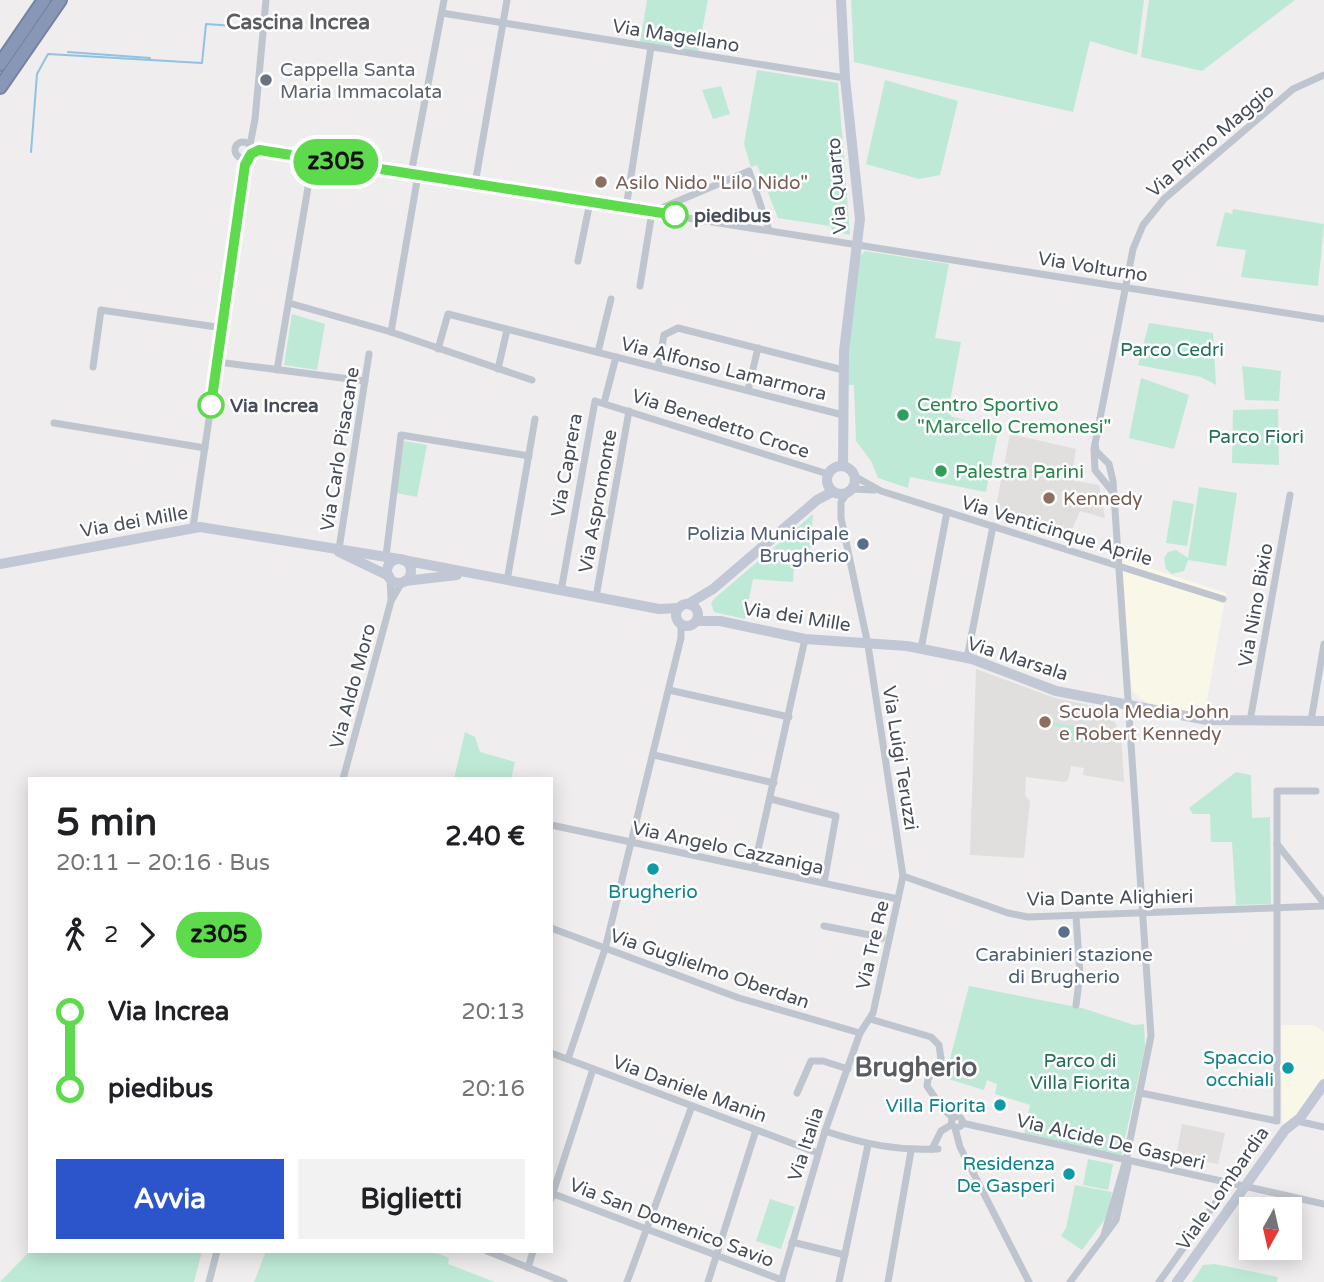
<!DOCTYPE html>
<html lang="it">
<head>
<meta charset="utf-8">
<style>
  :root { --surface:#fff; --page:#f2f2f2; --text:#202124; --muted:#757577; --accent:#2c54cb }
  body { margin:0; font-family:"Varela Round",sans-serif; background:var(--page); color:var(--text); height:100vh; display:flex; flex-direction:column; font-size:26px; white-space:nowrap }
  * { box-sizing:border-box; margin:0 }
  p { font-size:23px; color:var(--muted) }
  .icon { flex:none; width:38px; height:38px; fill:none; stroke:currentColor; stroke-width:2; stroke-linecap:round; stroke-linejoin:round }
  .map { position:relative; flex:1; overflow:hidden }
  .details { position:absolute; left:28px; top:777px; width:525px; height:476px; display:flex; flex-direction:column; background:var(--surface); border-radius:0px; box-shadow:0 4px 18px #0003 }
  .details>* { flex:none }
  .badge { padding:0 14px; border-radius:23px; font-size:24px; line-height:46px }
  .needle { width:46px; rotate:188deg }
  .controls { position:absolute; left:1239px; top:1197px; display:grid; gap:14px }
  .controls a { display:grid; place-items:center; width:63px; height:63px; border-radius:0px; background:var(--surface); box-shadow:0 4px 18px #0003; font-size:35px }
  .map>.badge { position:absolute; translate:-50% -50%; box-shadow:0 0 0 4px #fff }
  .legs { display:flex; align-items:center; gap:10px; height:77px; padding:0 28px; font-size:23px }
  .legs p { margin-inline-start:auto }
  .head { display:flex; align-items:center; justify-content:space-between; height:119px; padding:0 28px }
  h1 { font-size:38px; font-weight:700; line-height:52px }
  .action { display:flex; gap:14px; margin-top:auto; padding:14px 28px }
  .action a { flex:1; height:80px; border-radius:0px; background:var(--accent); color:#fff; font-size:28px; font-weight:700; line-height:80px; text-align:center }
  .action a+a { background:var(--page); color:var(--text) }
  ul { padding:0 28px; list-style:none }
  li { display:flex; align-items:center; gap:24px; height:77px; font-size:26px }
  li i { display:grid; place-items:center; width:10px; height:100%; margin:0 9px; background:currentColor }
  li i::after { content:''; width:18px; height:18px; margin:-9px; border:5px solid; border-radius:50%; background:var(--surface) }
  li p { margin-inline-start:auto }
  li:first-child i { background:linear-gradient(#0000 50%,currentColor 0) }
  li:last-child i { background:linear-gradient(currentColor 50%,#0000 0) }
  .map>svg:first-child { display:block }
  .commercial { fill:#f9f7e7 }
  .education { fill:#e0dfde }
  .green { fill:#bfe9d7 }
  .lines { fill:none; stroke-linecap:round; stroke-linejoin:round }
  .stream { stroke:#91c2e2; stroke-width:2 }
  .street-tunnel { stroke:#cdcdcf; stroke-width:7; stroke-dasharray:7 3.5; stroke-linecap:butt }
  .highway-casing { stroke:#7582a2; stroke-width:16 }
  .street { stroke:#bfc5ce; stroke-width:7 }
  .secondary { stroke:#c1c7d4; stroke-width:10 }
  .highway { stroke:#8997b7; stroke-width:12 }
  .line-1-casing { stroke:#fff; stroke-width:16 }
  .line-1 { stroke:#5edb4d; stroke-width:10 }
  .worship-dot { fill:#6b7280; stroke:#fff; stroke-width:2.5 }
  .education-dot { fill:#8d6e63; stroke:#fff; stroke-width:2.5 }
  .stop-1-dot { fill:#fff; stroke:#5edb4d; stroke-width:3.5 }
  .leisure-dot { fill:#2e9e5b; stroke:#fff; stroke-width:2.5 }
  .service-dot { fill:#5c6f8a; stroke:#fff; stroke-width:2.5 }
  .culture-dot { fill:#0f9aa8; stroke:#fff; stroke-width:2.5 }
  .labels { text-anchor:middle; stroke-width:5; stroke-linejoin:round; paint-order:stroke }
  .street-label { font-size:19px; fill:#474d58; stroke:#fff }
  .worship-label { font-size:19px; fill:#5b616d; stroke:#fff; text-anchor:start }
  .education-label { font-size:19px; fill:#785e54; stroke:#fff; text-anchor:start }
  .stop-label { font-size:19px; font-weight:bold; fill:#474d58; stroke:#fff; text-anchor:start }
  .park-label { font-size:19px; fill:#207157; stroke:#fff }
  .leisure-label { font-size:19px; fill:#27864d; stroke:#fff; text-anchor:start }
  .service-label { font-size:19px; fill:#4e5e75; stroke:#fff; text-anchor:end }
  .culture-label { font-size:19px; fill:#0d838f; stroke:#fff; text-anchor:end }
  .neighbourhood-label { font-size:21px; font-weight:bold; fill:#5a5c61; stroke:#fff }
  .district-label { font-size:26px; font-weight:bold; fill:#5a5c61; stroke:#fff }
</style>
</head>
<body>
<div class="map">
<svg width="1324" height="1282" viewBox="0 0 1324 1282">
  <rect width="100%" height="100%" fill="#efeded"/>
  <!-- commercial -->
  <g class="commercial">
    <path d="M1120 558 1226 593 1204 718 1152 707 1132 691Z"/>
    <path d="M1281 1025H1314L1324 1032V1082L1298 1118 1287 1125 1282 1122Z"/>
  </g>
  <!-- education -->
  <g class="education">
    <path d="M1010 434 1076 449 1071 480 1099 485 1105 518 1080 511 1067 541 994 517Z"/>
    <path d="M976 669 1055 698 1108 709 1121 734 1124 782 1083 775 1084 768 1071 766 1068 780 1064 782 1026 777 1025 795 1030 801 1024 858 970 855Z"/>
    <path d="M1182 1124 1225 1133 1218 1164 1176 1156Z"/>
  </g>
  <!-- green -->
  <g class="green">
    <path d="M647 0H708L698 51 640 42Z"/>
    <path d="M851 0H1144L1137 55 1090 41 1073 112 854 62Z"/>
    <path d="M1149 0H1295L1202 71 1141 57Z"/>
    <path d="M757 70 838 83 850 235 833 231 830 226 778 218 757 165 751 167 744 144Z"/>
    <path d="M885 80 958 101 940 175 919 179 866 164Z"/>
    <path d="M721 86 730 114 713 119 702 90Z"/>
    <path d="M1233 209 1324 224 1318 286 1241 277 1246 250 1216 246 1225 212 1232 214Z"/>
    <path d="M865 251 949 264 935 338 961 342 948 412 952 417 999 427 986 492 910 477 908 488 878 478 871 461 856 441 854 385H846V351L860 256Z"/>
    <path d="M292 314 325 324 317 370 284 365Z"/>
    <path d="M1149 323 1213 333 1216 385 1201 377 1138 365Z"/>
    <path d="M1242 366 1281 371 1279 401 1245 400Z"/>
    <path d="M1141 378 1189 395 1174 449 1129 438Z"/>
    <path d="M1278 409 1279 465 1232 463 1233 410Z"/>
    <path d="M404 441 427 445 417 497 396 493Z"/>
    <path d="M1199 487 1237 493 1226 566 1188 560 1184 571 1172 574 1166 569 1164 558 1168 552 1176 550 1188 558Z"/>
    <path d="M1173 500 1194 504 1187 546 1166 543Z"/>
    <path d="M813 514 810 553H795L793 582 753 579 745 619 714 612 711 603 715 598Z"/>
    <path d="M1040 720 1113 733V736L1086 732 1084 743 1063 739 1064 728 1039 724Z"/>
    <path d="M465 732 475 737 480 752 515 762 511 779H454Z"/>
    <path d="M1236 772 1251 775 1252 818 1270 817 1271 904 1236 905 1232 842H1211L1210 814H1193L1189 808Z"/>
    <path d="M969 986 1082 1008 1134 1025 1144 1024 1145 1047 1121 1157 1024 1135 1030 1105 995 1094 997 1084 987 1080 984 1090 945 1078Z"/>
    <path d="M1088 1159 1113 1164 1108 1190 1083 1185Z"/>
    <path d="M1075 1185 1112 1192 1108 1215 1082 1250 1061 1236 1066 1228Z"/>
    <path d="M770 1199 795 1207 781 1249 756 1241Z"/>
    <path d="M30 1251H202L194 1282H0Z"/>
    <path d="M266 1251H432L449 1258 448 1264 495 1282H254Z"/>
    <path d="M1215 1264 1278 1277 1277 1282H1192L1203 1265Z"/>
  </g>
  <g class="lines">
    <!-- stream -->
    <g class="stream">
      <path d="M68 52 150 58"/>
      <path d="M31 152 37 74 48 54 202 63 206 24 248 27"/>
    </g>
    <!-- street-tunnel -->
    <path class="street-tunnel" d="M870 935 885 939"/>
    <!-- highway casing -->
    <g class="highway-casing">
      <g id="highway">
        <path d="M0 64 44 0"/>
        <path d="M0 87 60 0"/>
      </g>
    </g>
    <!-- street -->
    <g class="street">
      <path d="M442 13 845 78"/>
      <circle cx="243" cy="150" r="8"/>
      <path d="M250 145 255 119 266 0"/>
      <path d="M250 146 259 150 1324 319"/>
      <path d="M411 174 444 0"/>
      <path d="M475 184 507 0"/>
      <path d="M626 208 651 47"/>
      <path d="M578 261 590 202"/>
      <path d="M640 286 652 212 749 171 769 230"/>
      <path d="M289 303 391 332 532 380"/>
      <path d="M391 332 418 175"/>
      <path d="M438 349 448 314 843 415"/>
      <path d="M598 352 611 299"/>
      <path d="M218 362 365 381"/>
      <path d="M93 367 101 310 223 328"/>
      <path d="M658 367 664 335 678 328 843 370"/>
      <path d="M498 369 507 330"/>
      <path d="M277 370 313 158"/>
      <path d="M748 390 758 348"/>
      <path d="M604 403 616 357"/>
      <path d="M54 423 205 448"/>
      <path d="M1095 444 1096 451 1109 464 1113 481 1151 1036 1126 1160 1104 1235"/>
      <path d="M854 476 881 491 1223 599"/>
      <path d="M852 489 874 490"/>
      <path d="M1112 491 1095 470 1094 449 1133 249 1143 225 1164 199 1293 89 1324 75"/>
      <path d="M193 527 248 157"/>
      <path d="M339 549 369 354"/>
      <path d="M386 556 401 435 529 456"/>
      <path d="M390 578 391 598"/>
      <path d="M507 581 535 419"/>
      <path d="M561 591 595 401 828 474"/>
      <path d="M596 597 629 411"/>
      <path d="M921 649 947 512"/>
      <path d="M967 658 993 526"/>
      <path d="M669 690 789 717"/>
      <path d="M1250 721 1290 495"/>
      <path d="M1311 721 1324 644"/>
      <path d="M654 755 774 783"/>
      <path d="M343 779 391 601 402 582"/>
      <path d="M771 799 836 816 824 883"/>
      <path d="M551 825 898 899"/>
      <path d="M1277 844 1324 903"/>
      <path d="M754 868 805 639"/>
      <path d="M903 876 1008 913 1028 917 1324 906"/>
      <path d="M824 926 870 935"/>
      <path d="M551 928 739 998 860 1033"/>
      <path d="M1076 1005 1080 974 1076 916"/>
      <path d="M870 1019 931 1037 939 1045 941 1059 928 1079 927 1086 942 1108 953 1118"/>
      <path d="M551 1053 818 1153"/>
      <path d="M568 1059 605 949 681 638V624"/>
      <path d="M797 1093 811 1061H823L848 1069"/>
      <path d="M1141 1093 1277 1121V791H1316"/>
      <circle cx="957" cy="1122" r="5.5"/>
      <path d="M1297 1121 1324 1127"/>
      <path d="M962 1123 1324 1204"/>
      <path d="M955 1128 960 1147 1029 1282"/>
      <path d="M825 1131C863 1144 898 1151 938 1149"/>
      <path d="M932 1149 941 1131 951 1125"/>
      <path d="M551 1193 782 1280"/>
      <path d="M551 1199 593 1069"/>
      <path d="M792 1242 845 1255"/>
      <path d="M487 1251 564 1282"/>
      <path d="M528 1268 533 1251"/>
      <path d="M209 1282 217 1251"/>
      <path d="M627 1282 692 1106"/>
      <path d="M708 1282 756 1130"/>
      <path d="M781 1282 825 1131 860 1033 873 1013 903 876 868 645 841 518V502L847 493"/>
      <path d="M839 1282 868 1145"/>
      <path d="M888 1282 911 1151"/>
      <path d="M1070 1282 1116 1220 1128 1166 1126 1160"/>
      <path d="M1159 1282 1229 1184"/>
    </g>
    <!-- secondary -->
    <g class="secondary">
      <path d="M841 0 845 78 860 219 844 351 843 466"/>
      <circle cx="841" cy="480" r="14"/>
      <path d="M339 552 389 576"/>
      <circle cx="399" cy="571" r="12"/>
      <path d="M403 560 659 609 679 608"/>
      <path d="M0 564 200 527 399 559"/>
      <path d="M405 581 457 575"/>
      <path d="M688 604 713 589 817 500 832 492"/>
      <circle cx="687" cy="615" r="11"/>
      <path d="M697 621H720L805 639 907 646 972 659 1056 691 1207 720 1324 721"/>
      <path d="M1177 1282 1285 1130 1300 1118 1324 1084"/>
    </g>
    <!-- highway -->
    <use href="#highway" class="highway"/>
  </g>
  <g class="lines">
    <!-- line-1 casing -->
    <g class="line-1-casing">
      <path id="line-1" d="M211 405 245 165 251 154 259 150 675 215"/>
    </g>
    <!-- line-1 -->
    <use href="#line-1" class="line-1"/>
  </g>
  <!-- markers -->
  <circle class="worship-dot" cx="266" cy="80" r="7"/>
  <g class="education-dot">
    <circle cx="601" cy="182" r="7"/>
    <circle cx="1049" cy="498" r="7"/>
    <circle cx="1045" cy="722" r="7"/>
  </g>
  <g class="stop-1-dot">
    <circle cx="675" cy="215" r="12"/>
    <circle cx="211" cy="405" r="12"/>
  </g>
  <g class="leisure-dot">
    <circle cx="903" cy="415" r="7"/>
    <circle cx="941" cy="471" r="7"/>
  </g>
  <g class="service-dot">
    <circle cx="863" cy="544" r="7"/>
    <circle cx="1064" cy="932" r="7"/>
  </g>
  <g class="culture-dot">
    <circle cx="653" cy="869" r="7"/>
    <circle cx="1288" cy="1068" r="7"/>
    <circle cx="1000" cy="1105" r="7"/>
    <circle cx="1069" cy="1174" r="7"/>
  </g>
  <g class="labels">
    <!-- street labels -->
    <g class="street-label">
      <text transform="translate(676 35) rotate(9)" y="7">Via Magellano</text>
      <text transform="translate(1210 140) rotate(-41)" y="7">Via Primo Maggio</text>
      <text transform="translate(836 186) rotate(-94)" y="7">Via Quarto</text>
      <text transform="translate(1093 266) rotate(9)" y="7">Via Volturno</text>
      <text transform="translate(724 368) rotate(14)" y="7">Via Alfonso Lamarmora</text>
      <text transform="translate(721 423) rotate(18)" y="7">Via Benedetto Croce</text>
      <text transform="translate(339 449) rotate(-81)" y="7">Via Carlo Pisacane</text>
      <text transform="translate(566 465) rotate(-80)" y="7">Via Caprera</text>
      <text transform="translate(597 501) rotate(-80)" y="7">Via Aspromonte</text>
      <text transform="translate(134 521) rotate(-10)" y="7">Via dei Mille</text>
      <text transform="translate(1057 530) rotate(17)" y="7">Via Venticinque Aprile</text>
      <text transform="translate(1255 605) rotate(-80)" y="7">Via Nino Bixio</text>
      <text transform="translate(797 616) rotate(9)" y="7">Via dei Mille</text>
      <text transform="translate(1018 658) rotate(18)" y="7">Via Marsala</text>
      <text transform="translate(352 686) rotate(-75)" y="7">Via Aldo Moro</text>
      <text transform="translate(901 758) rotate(81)" y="7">Via Luigi Teruzzi</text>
      <text transform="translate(728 847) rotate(12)" y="7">Via Angelo Cazzaniga</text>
      <text transform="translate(1110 897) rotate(-1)" y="7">Via Dante Alighieri</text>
      <text transform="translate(872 945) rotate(-77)" y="7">Via Tre Re</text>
      <text transform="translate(710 968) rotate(19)" y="7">Via Guglielmo Oberdan</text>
      <text transform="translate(690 1088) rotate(20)" y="7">Via Daniele Manin</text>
      <text transform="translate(1111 1141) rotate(13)" y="7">Via Alcide De Gasperi</text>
      <text transform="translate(805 1144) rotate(-72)" y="7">Via Italia</text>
      <text transform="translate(1222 1188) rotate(-55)" y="7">Viale Lombardia</text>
      <text transform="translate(672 1222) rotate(21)" y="7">Via San Domenico Savio</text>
    </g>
    <!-- worship labels -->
    <g class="worship-label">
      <text x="280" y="76">Cappella Santa<tspan x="280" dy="22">Maria Immacolata</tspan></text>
    </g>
    <!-- education labels -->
    <g class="education-label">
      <text x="615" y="189">Asilo Nido "Lilo Nido"</text>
      <text x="1063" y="505">Kennedy</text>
      <text x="1059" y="718">Scuola Media John<tspan x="1059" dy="22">e Robert Kennedy</tspan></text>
    </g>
    <!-- stop labels -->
    <g class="stop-label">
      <text x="694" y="222">piedibus</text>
      <text x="230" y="412">Via Increa</text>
    </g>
    <!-- park labels -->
    <g class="park-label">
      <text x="1172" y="356">Parco Cedri</text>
      <text x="1256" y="443">Parco Fiori</text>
      <text x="1080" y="1067">Parco di<tspan x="1080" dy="22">Villa Fiorita</tspan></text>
    </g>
    <!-- leisure labels -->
    <g class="leisure-label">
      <text x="917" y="411">Centro Sportivo<tspan x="917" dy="22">"Marcello Cremonesi"</tspan></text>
      <text x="955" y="478">Palestra Parini</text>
    </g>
    <!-- service labels -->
    <g class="service-label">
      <text x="849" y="540">Polizia Municipale<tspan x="849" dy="22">Brugherio</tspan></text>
      <text x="1064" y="961" text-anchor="middle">Carabinieri stazione<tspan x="1064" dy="22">di Brugherio</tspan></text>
    </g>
    <!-- culture labels -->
    <g class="culture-label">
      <text x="653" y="898" text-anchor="middle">Brugherio</text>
      <text x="1274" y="1064">Spaccio<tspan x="1274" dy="22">occhiali</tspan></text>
      <text x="986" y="1112">Villa Fiorita</text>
      <text x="1055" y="1170">Residenza<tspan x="1055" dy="22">De Gasperi</tspan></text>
    </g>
    <!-- neighbourhood labels -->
    <g class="neighbourhood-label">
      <text x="298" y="29">Cascina Increa</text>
    </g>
    <!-- district labels -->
    <g class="district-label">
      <text x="916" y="1076">Brugherio</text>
    </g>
  </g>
</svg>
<div class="controls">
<a><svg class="needle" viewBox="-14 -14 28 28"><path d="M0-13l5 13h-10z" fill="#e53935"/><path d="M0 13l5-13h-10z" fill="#757577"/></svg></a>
</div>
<b class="badge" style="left:336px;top:162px;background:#5edb4d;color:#111">z305</b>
<section class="details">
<div class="head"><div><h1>5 min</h1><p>20:11 – 20:16 · Bus</p></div><b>2.40 €</b></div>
<div class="legs"><svg class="icon" aria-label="walk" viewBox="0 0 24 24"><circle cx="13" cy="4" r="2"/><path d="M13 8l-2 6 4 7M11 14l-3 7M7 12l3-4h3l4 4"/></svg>2<svg class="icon" aria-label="forward" viewBox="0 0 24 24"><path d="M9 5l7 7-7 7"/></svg><b class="badge" style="background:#5edb4d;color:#111">z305</b></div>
<ul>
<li><i style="color:#5edb4d"></i><b>Via Increa</b><p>20:13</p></li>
<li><i style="color:#5edb4d"></i><b>piedibus</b><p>20:16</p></li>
</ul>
<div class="action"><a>Avvia</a><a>Biglietti</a></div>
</section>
</div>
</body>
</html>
